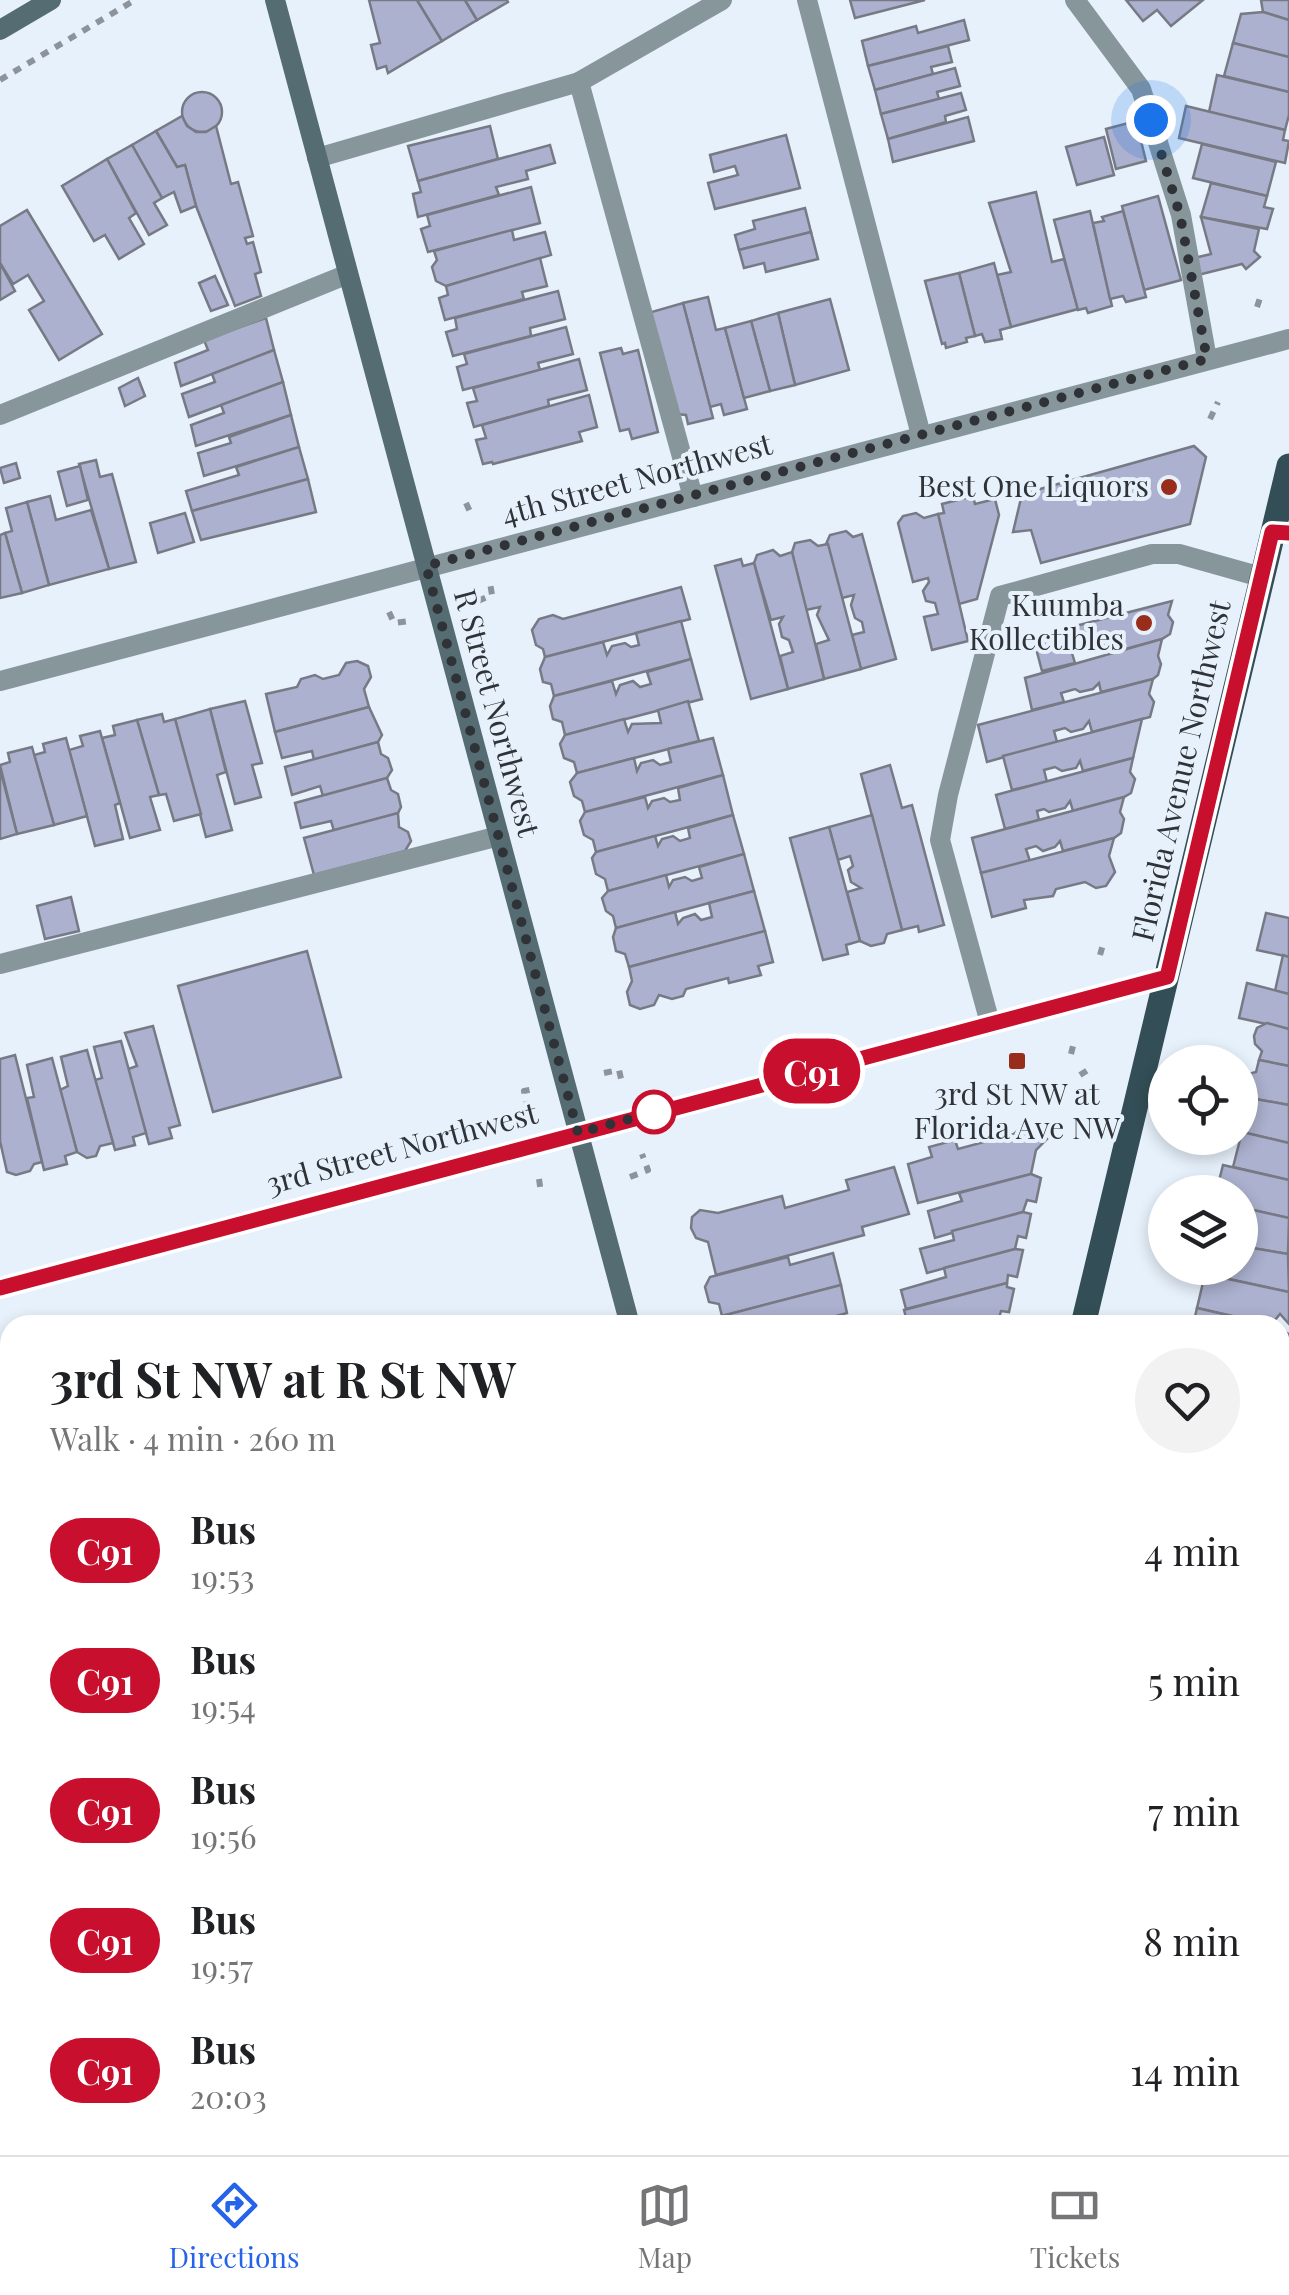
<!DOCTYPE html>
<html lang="en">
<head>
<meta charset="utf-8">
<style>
  :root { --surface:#fff; --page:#f2f2f2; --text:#202124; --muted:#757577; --line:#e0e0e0; --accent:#2563eb }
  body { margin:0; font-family:"Playfair Display",serif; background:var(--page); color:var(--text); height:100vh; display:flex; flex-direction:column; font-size:38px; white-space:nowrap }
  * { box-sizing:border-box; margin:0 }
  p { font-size:32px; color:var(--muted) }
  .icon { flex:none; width:55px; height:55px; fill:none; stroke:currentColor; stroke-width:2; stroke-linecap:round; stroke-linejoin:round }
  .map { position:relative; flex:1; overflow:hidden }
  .panel { position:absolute; left:0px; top:1315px; width:1290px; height:840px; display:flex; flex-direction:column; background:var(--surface); border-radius:30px 30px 0 0; box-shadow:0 5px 15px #0003 }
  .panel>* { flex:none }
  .badge { padding:0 20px; border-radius:32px; font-size:35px; line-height:65px }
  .tools { position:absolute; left:1148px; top:1045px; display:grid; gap:20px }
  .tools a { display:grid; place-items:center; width:110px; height:110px; border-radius:50%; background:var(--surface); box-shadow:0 5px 15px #0003; font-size:50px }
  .you { position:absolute; width:50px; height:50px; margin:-25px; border:8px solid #fff; border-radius:50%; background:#1a73e8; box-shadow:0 0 0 15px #1a73e833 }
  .map>.badge { position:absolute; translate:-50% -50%; box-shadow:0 0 0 5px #fff }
  .round { display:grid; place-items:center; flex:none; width:105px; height:105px; border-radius:52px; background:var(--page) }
  .head { display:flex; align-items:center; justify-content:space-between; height:170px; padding:0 50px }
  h1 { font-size:48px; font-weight:700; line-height:75px }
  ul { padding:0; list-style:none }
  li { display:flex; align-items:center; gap:30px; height:130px; padding:0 50px }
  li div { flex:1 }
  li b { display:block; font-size:38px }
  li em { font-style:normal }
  li .badge { min-width:110px; font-weight:700; text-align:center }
  .tabs { display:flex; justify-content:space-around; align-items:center; height:140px; border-top:2px solid var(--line); background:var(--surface); font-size:28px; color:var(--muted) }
  .tabs a { display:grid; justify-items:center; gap:5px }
  .tabs .selected { color:var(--accent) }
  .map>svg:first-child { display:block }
  .green { fill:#e1d8ed }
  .building { fill:#abb1ce; stroke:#777a84; stroke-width:2.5 }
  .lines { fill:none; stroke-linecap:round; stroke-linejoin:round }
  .path { stroke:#8c939a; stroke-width:6; stroke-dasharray:8 8; stroke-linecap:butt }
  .lane { stroke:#87969b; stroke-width:20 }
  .street { stroke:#87969b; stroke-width:20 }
  .secondary { stroke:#566c73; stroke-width:20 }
  .primary { stroke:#334e56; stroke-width:25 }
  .line-casing { stroke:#fff; stroke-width:22 }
  .line { stroke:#c8102e; stroke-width:15 }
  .walk { stroke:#2f3236; stroke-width:10; stroke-dasharray:0 18 }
  .poi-dot { fill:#972d1a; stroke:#e7f1fb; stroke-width:4 }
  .stop-dot { fill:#fff; stroke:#c8102e; stroke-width:5 }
  .labels { text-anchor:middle; stroke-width:8; stroke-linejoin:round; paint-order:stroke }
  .street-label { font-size:30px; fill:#2f3236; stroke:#e7f1fb }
  .poi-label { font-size:30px; fill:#2f3236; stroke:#e7f1fb; text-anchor:end }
</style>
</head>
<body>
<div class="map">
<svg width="1289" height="2155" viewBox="0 0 1289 2155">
  <rect width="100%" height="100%" fill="#e7f1fb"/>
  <!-- green -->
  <path class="green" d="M530 2145H753L756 2155H494Z"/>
  <!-- building -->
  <g class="building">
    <path d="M369 0H417L442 41 388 73 386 66 377 69 371 45 380 43Z"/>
    <path d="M417 0H465L477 20 442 41Z"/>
    <path d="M465 0H507L508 2 477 20Z"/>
    <path d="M850 0H925L855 18Z"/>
    <path d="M1126 0H1203L1171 26 1157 10 1143 21Z"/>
    <path d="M1261 0H1289V20L1263 12Z"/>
    <path d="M1263 12 1289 20V57L1233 43 1241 14Z"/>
    <path d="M964 20 969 40 868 66 862 41 916 26 918 33Z"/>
    <path d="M1233 43 1289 57V92L1224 76Z"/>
    <path d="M948 46 952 62 931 67 933 74 875 90 868 66Z"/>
    <path d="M955 68 960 86 937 92 939 99 881 114 875 90Z"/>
    <path d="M1217 75 1289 92V115L1285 130 1209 112Z"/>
    <circle cx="202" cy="112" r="20"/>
    <path d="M961 93 966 110 945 116 946 122 888 139 881 114Z"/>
    <path d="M1186 106 1285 130 1283 140 1289 141 1285 163 1179 138Z"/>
    <path d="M182 116 187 126 196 132H206L216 126 231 184 238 182 253 236 245 238 247 244 253 242 261 272 255 274 261 296 235 306 196 206 185 165 177 167 156 131Z"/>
    <path d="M968 117 974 141 893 162 888 139Z"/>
    <path d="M1136 121 1146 161 1116 169 1106 129Z"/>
    <path d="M490 126 498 159 418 181 408 146Z"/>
    <path d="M156 131 177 167 185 165 196 206 181 212 174 192 162 198 132 145Z"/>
    <path d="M786 135 800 188 715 209 708 183 738 175 735 166 714 172 710 155Z"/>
    <path d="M1104 137 1114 175 1077 185 1066 147Z"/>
    <path d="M1202 144 1276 162 1267 196 1193 178Z"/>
    <path d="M132 145 162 198 154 203 167 225 149 235 107 159Z"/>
    <path d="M550 145 555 163 526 171 528 179 496 187 499 195 418 217 413 194 421 192 418 181Z"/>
    <path d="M107 159 136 213 129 218 144 244 119 259 105 235 94 241 62 186Z"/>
    <path d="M1211 183 1267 196 1264 207 1273 209 1267 229 1201 217Z"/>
    <path d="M531 187 540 223 428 252 421 229 430 226 427 215Z"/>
    <path d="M1036 192 1052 262 1064 259 1078 309 1011 327 997 275 1011 272 989 203Z"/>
    <path d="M1158 196 1181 280 1144 290 1122 206Z"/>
    <path d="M805 208 811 232 739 250 735 235 755 229 753 221Z"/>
    <path d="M27 210 102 334 59 360 29 310 44 301 28 275 13 284 0 263V226Z"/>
    <path d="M1090 211 1112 306 1088 313 1086 308 1078 310 1054 220Z"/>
    <path d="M1123 211 1146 297 1126 302 1123 296 1110 299 1093 223 1104 221 1102 217Z"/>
    <path d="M1201 217 1259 229 1254 251 1260 257 1246 269 1242 264 1198 275 1194 258 1211 254Z"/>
    <path d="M512 230 514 240 545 232 551 255 446 286 436 281 432 267 437 260 434 251Z"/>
    <path d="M811 232 818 259 766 272 764 263 744 268 739 250Z"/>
    <path d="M540 258 547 286 522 292 524 299 445 320 439 298 448 295 446 286Z"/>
    <path d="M0 263 15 291 0 300Z"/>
    <path d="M994 263 1011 327 1000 330 1002 339 985 342 982 334 975 336 959 273Z"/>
    <path d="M959 273 975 336 966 338 967 342 946 348 945 343 942 344 925 281Z"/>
    <path d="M215 276 228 305 211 311 199 283Z"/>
    <path d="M558 291 565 319 530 328 531 336 453 356 446 332 457 329 455 318Z"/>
    <path d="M708 297 716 330 725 328 747 409 724 415 721 404 710 407 683 303Z"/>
    <path d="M830 299 849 370 795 385 778 313Z"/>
    <path d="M683 303 713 418 688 424 686 415 676 414 648 313Z"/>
    <path d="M778 313 795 385 770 391 751 321Z"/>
    <path d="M266 318 274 350 181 386 175 363 208 350 204 340Z"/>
    <path d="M751 321 770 391 744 398 725 328Z"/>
    <path d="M566 327 573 354 538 363 540 370 463 390 457 367 467 364 464 354Z"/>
    <path d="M621 348 623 354 638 350 658 432 632 439 629 429 620 431 600 353Z"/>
    <path d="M274 350 283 382 189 417 182 394 215 382 212 374Z"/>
    <path d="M579 359 587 390 548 400 549 406 474 427 467 403 477 401 473 388Z"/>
    <path d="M138 378 145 396 125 406 119 388Z"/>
    <path d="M283 382 291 415 196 446 191 425 224 413 221 405Z"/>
    <path d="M589 395 597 427 579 432 582 441 493 464 492 462 483 464 476 440 486 438 482 425Z"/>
    <path d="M291 415 299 447 204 476 198 453 231 443 229 437Z"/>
    <path d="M1194 446 1206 457 1190 524 1041 563 1031 530 1013 532 1022 494Z"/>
    <path d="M299 447 308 479 192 511 186 491 239 475 236 467Z"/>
    <path d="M96 460 100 477 112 474 136 562 109 569 79 464Z"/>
    <path d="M16 463 20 478 4 483 0 468Z"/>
    <path d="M80 466 88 500 67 506 58 472Z"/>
    <path d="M308 479 316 512 201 540 192 511Z"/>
    <path d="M50 496 56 520 91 510 109 569 49 585 27 502Z"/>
    <path d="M973 496 975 504 995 499 999 515 977 599 959 604 938 514 944 513 942 504Z"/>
    <path d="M27 502 49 585 22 593 5 533 12 531 6 508Z"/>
    <path d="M185 513 194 542 158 553 150 523Z"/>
    <path d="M916 513 924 518 938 514 968 641 932 650 924 617 938 614 935 603 926 601 923 591 929 582 928 578 913 582 898 523 903 516Z"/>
    <path d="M846 531 853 537 862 534 896 659 861 669 852 635 864 632 862 622 855 618 851 605 854 595 842 598 826 544 830 535Z"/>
    <path d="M5 533 22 593 0 598V535Z"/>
    <path d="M810 540 818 546 828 544 861 669 824 679 816 644 829 640 817 615 820 607 806 610 792 552 795 543Z"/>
    <path d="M773 550 780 556 792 552 824 679 788 689 780 656 793 652 789 640 782 637 779 624 783 617 771 620 754 563 757 555Z"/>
    <path d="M741 559 743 566 754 563 788 689 751 699 715 566Z"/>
    <path d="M681 587 690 619 545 657 543 649 536 645 532 630 539 619 553 615 563 619Z"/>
    <path d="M1172 601 1168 615 1173 622 1170 634 1162 639 1111 653 1108 642 1103 648 1089 652 1084 646 1071 650 1075 663 1042 671 1033 637Z"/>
    <path d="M681 621 691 659 554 696 551 684 543 682 540 669 545 657 603 642 607 655 612 646 625 643 631 647 639 645 636 633Z"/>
    <path d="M1162 639 1158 656 1161 664 1158 675 1153 679 1101 692 1099 683 1093 689 1080 692 1075 689 1061 693 1064 702 1032 710 1025 678Z"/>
    <path d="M691 659 702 699 565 735 562 722 553 719 550 706 554 696 612 681 616 694 620 685 633 681 640 687 651 684 647 672Z"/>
    <path d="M357 661 368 666 371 677 364 689 369 707 275 732 266 694 297 687 301 679 315 675 323 679 339 675 346 663Z"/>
    <path d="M1153 679 1149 694 1154 702 1150 717 1092 732 1089 721 1083 729 1071 732 1065 728 1054 731 1057 742 987 762 978 725Z"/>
    <path d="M245 701 262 763 252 765 261 797 235 804 210 709Z"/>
    <path d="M688 701 699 741 577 773 574 762 564 758 560 744 565 735 624 719 628 732 632 724 661 723 658 710Z"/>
    <path d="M369 707 382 735 378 742 314 760 312 751 282 758 275 732Z"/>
    <path d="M210 709 226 772 217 775 232 830 206 837 175 719Z"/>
    <path d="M162 714 164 722 175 719 201 814 174 821 166 794 159 795 137 720Z"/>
    <path d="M1142 719 1133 758 1083 771 1080 761 1076 768 1062 771 1055 767 1044 770 1047 782 1012 790 1003 756Z"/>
    <path d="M137 720 159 795 150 797 160 830 130 838 102 738 115 735 113 726Z"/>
    <path d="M100 731 120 803 115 805 123 839 95 846 69 750 83 746 80 736Z"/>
    <path d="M66 738 87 816 54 825 34 755 45 752 43 744Z"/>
    <path d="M713 738 723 775 585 812 582 801 574 796 570 782 577 773 634 758 637 771 641 763 653 760 660 765 671 762 668 749Z"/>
    <path d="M378 742 381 754 388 758 392 770 387 778 323 796 320 786 292 795 285 767Z"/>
    <path d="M32 747 54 825 17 834 0 765 10 762 8 753Z"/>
    <path d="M1133 758 1130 772 1135 779 1131 793 1124 797 1073 811 1070 801 1065 808 1049 812 1044 809 1037 811 1039 820 1005 829 996 795Z"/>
    <path d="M890 765 902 808 912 805 944 925 919 932 918 926 902 930 861 774Z"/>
    <path d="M0 769 17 834 0 839Z"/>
    <path d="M723 775 733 815 596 852 593 840 584 835 580 821 585 812 645 797 648 808 652 801 664 798 670 802 680 800 678 788Z"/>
    <path d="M387 778 391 790 398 794 401 807 398 813 334 831 331 821 301 828 295 803Z"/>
    <path d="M1124 797 1120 812 1124 819 1121 833 1114 838 1063 851 1060 841 1055 847 1043 851 1036 846 1026 849 1030 861 981 873 972 838Z"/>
    <path d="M398 813 399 827 408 832 411 841 405 851 314 875 304 838Z"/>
    <path d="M733 815 744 854 608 891 605 879 596 874 592 858 596 852 655 836 658 846 662 839 673 836 680 841 690 838 688 828Z"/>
    <path d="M872 815 902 930 887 934 884 943 871 946 860 941 847 892 861 888 851 882 848 870 853 866 850 856 838 860 829 827Z"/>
    <path d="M829 827 860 941 846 945 848 954 823 960 790 838Z"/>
    <path d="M1114 838 1109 856 1115 872 1106 886 1096 888 1085 882 1056 889 1053 896 1024 900 1026 908 992 917 981 873Z"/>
    <path d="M744 854 754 891 616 928 613 916 606 911 602 898 608 891 666 875 669 887 673 880 685 877 692 881 702 878 699 867Z"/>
    <path d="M754 891 765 931 629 967 625 954 616 951 613 937 616 928 675 912 678 924 683 918 695 914 701 920 712 917 709 903Z"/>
    <path d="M71 897 79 931 45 939 37 906Z"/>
    <path d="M1266 913 1289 918V957L1257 950Z"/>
    <path d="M765 931 773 962 758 966 761 975 729 983 728 978 686 989 683 996 672 999 659 995 654 1005 640 1009 630 1005 627 992 632 981 629 967Z"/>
    <path d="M307 951 341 1077 213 1112 178 986Z"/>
    <path d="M1283 955 1289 957V994L1275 991Z"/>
    <path d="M1247 983 1289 994V1029L1239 1018Z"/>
    <path d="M1267 1023 1289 1029V1066L1259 1060 1262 1051 1255 1044 1254 1036 1257 1028Z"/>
    <path d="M153 1026 180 1125 169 1128 172 1138 149 1144 128 1069 137 1066 125 1033Z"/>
    <path d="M121 1041 146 1133 133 1137 135 1145 115 1150 95 1080 102 1078 94 1047Z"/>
    <path d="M87 1050 113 1143 100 1146 96 1156 87 1158 77 1152 60 1090 68 1086 61 1057Z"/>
    <path d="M15 1055 42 1162 34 1164 30 1171 16 1175 7 1172 0 1141V1059Z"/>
    <path d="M52 1058 77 1152 65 1156 67 1164 44 1170 27 1098 34 1097 27 1065Z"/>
    <path d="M1259 1060 1289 1066V1105L1250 1098 1245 1091 1243 1081 1248 1074 1256 1072Z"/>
    <path d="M1250 1098 1289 1105V1143L1242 1132Z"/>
    <path d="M1028 1120 1047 1139 1036 1150 1031 1174 918 1203 908 1164 932 1157 929 1147 955 1140 958 1149 1014 1134Z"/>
    <path d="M1242 1132 1289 1143V1180L1233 1167Z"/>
    <path d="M1223 1165 1289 1180V1218L1240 1207V1192H1223L1217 1189Z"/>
    <path d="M894 1167 909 1214 862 1227 864 1235 716 1275 708 1242 696 1238 691 1228 692 1217 700 1210 718 1213 782 1196 785 1208 849 1190 846 1180Z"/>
    <path d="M1031 1174 1041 1178 1036 1202 1027 1200 1023 1212 935 1238 928 1211 962 1201 959 1193Z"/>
    <path d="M1240 1207 1289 1218 1288 1254 1240 1246Z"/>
    <path d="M1023 1212 1031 1214 1026 1238 1018 1236 1015 1249 927 1273 920 1249 954 1240 952 1231Z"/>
    <path d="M1240 1246 1288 1254 1289 1292 1205 1274 1207 1268H1240Z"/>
    <path d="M1015 1249 1023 1250 1017 1277 1008 1275 1007 1283 906 1309 901 1290 946 1277 944 1268Z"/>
    <path d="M833 1253 841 1285 722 1316 719 1304 709 1302 705 1287 710 1277 788 1257 790 1265Z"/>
    <path d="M1205 1274 1289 1292V1324L1280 1314 1271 1325 1197 1308Z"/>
    <path d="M1007 1283V1287L1014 1289 1009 1312 1001 1311 998 1322 984 1325H908L904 1310Z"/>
    <path d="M841 1285 847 1313 804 1325H724L722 1316Z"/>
    <path d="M1197 1308 1271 1325H1193Z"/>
    <path d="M1284 1332 1289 1334V1366L1280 1364V1334Z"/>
    <path d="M1280 1364 1289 1366V1399L1280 1397Z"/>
    <path d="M1280 1408 1289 1411V1441L1280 1439Z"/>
    <path d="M1280 1439 1289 1441V1530L1280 1533Z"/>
    <path d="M1289 1950V1992L1280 1994V1952Z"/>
    <path d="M1289 1992V2036L1280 2038V1994Z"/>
    <path d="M1289 2036V2077L1280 2079V2038Z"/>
    <path d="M1289 2077V2120L1280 2122V2079Z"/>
    <path d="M1289 2120V2155H1250L1248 2145H1280V2122Z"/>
    <path d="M39 2145H98L101 2155H41Z"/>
    <path d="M98 2145H169L172 2155H101Z"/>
    <path d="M169 2145H297L300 2155H172Z"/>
    <path d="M297 2145H369L372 2155H300Z"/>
    <path d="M369 2145H418L398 2150 397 2146 371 2153Z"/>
    <path d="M974 2145H1072L1071 2155H972Z"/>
  </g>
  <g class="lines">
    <!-- path -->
    <g class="path">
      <path d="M0 80 135 0"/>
      <path d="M1257 307 1262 292"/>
      <path d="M1210 419 1218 402"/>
      <path d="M466 503 472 516"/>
      <path d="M478 601 492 595 490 583"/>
      <path d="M389 612 394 623 409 621"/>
      <path d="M1100 955 1104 941"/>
      <path d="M1071 1054 1073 1046"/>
      <path d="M604 1073 619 1070 622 1083"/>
      <path d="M1080 1075 1091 1068"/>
      <path d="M528 1109 524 1091 534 1089"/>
      <path d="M630 1177 648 1170 642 1154"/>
      <path d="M539 1179 541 1193"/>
      <path d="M0 2085 10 2072"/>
      <path d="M0 2099 10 2096"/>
      <path d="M814 2155 816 2145"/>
    </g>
    <!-- lane -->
    <g class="lane">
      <path d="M1075 0 1141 89 1181 215 1207 359"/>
      <path d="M317 158 579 82"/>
      <path d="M0 415 348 274"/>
      <path d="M693 497 579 82 722 0"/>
      <path d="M0 964 499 836"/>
      <path d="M990 1023 940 840 948 795 1000 596 1152 554H1179L1261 577"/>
      <path d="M1280 1927 1289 1924"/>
      <path d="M1162 2145 1165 2155"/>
    </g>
    <!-- street -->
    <g class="street">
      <path d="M807 0 921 435"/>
      <path d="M0 681 1289 339"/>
      <path d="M0 1288 1167 977"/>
      <path d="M1280 1617 1289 1613"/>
    </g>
    <!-- secondary -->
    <g class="secondary">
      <path d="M275 0 630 1325"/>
      <path d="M0 30 51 0"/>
      <path d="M853 2145 856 2155"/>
    </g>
    <!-- primary -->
    <g class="primary">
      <path d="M1083 1325 1289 466"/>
      <path d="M880 2155 883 2145"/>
    </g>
  </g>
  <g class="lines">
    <!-- line casing -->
    <g class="line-casing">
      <path id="line" d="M0 1288 1167 977 1272 532 1289 533"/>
    </g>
    <!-- line -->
    <use href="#line" class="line"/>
    <!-- walk -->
    <path class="walk" d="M654 1112 667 1109 578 1133 426 566 1207 359 1180 215 1151 120"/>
  </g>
  <!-- markers -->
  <g class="poi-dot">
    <circle cx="1169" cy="487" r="10"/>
    <circle cx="1144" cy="623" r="10"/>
    <rect x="1007" y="1051" width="20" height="20" rx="5"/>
  </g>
  <circle class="stop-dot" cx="654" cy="1112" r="20"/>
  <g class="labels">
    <!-- street labels -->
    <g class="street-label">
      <text transform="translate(637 480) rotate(-15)" y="10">4th Street Northwest</text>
      <text transform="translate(496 713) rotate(75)" y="10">R Street Northwest</text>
      <text transform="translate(1182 771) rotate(-77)" y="10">Florida Avenue Northwest</text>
      <text transform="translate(402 1149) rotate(-15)" y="10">3rd Street Northwest</text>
    </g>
    <!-- poi labels -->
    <g class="poi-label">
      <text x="1149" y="497">Best One Liquors</text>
      <text x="1124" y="616">Kuumba<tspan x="1124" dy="34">Kollectibles</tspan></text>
      <text x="1017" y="1105" text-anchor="middle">3rd St NW at<tspan x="1017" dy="34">Florida Ave NW</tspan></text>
    </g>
  </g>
</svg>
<div class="tools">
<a><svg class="icon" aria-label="locate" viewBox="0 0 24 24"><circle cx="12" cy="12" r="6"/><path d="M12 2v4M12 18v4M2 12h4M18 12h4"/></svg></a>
<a><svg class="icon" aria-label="layers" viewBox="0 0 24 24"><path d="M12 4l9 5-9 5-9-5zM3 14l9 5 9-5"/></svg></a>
</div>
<div class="you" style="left:1151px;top:120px"></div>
<b class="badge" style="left:812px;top:1071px;background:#c8102e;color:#fff">C91</b>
<section class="panel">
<div class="head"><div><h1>3rd St NW at R St NW</h1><p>Walk · 4 min · 260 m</p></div><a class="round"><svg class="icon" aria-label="heart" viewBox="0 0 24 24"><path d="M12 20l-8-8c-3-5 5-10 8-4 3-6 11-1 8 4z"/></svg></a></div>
<ul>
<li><span class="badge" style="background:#c8102e;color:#fff">C91</span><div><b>Bus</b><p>19:53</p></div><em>4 min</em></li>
<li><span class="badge" style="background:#c8102e;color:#fff">C91</span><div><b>Bus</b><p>19:54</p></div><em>5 min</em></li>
<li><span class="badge" style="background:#c8102e;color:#fff">C91</span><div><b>Bus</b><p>19:56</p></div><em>7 min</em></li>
<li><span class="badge" style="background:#c8102e;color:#fff">C91</span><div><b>Bus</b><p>19:57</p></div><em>8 min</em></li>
<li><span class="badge" style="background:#c8102e;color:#fff">C91</span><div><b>Bus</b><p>20:03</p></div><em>14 min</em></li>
</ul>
</section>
</div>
<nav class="tabs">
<a class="selected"><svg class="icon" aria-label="directions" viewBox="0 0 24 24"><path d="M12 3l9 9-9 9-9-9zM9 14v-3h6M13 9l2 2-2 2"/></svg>Directions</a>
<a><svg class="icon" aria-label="map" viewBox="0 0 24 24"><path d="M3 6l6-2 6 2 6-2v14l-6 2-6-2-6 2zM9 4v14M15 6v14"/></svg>Map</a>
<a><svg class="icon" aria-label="tickets" viewBox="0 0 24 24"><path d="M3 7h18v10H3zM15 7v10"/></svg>Tickets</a>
</nav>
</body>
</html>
